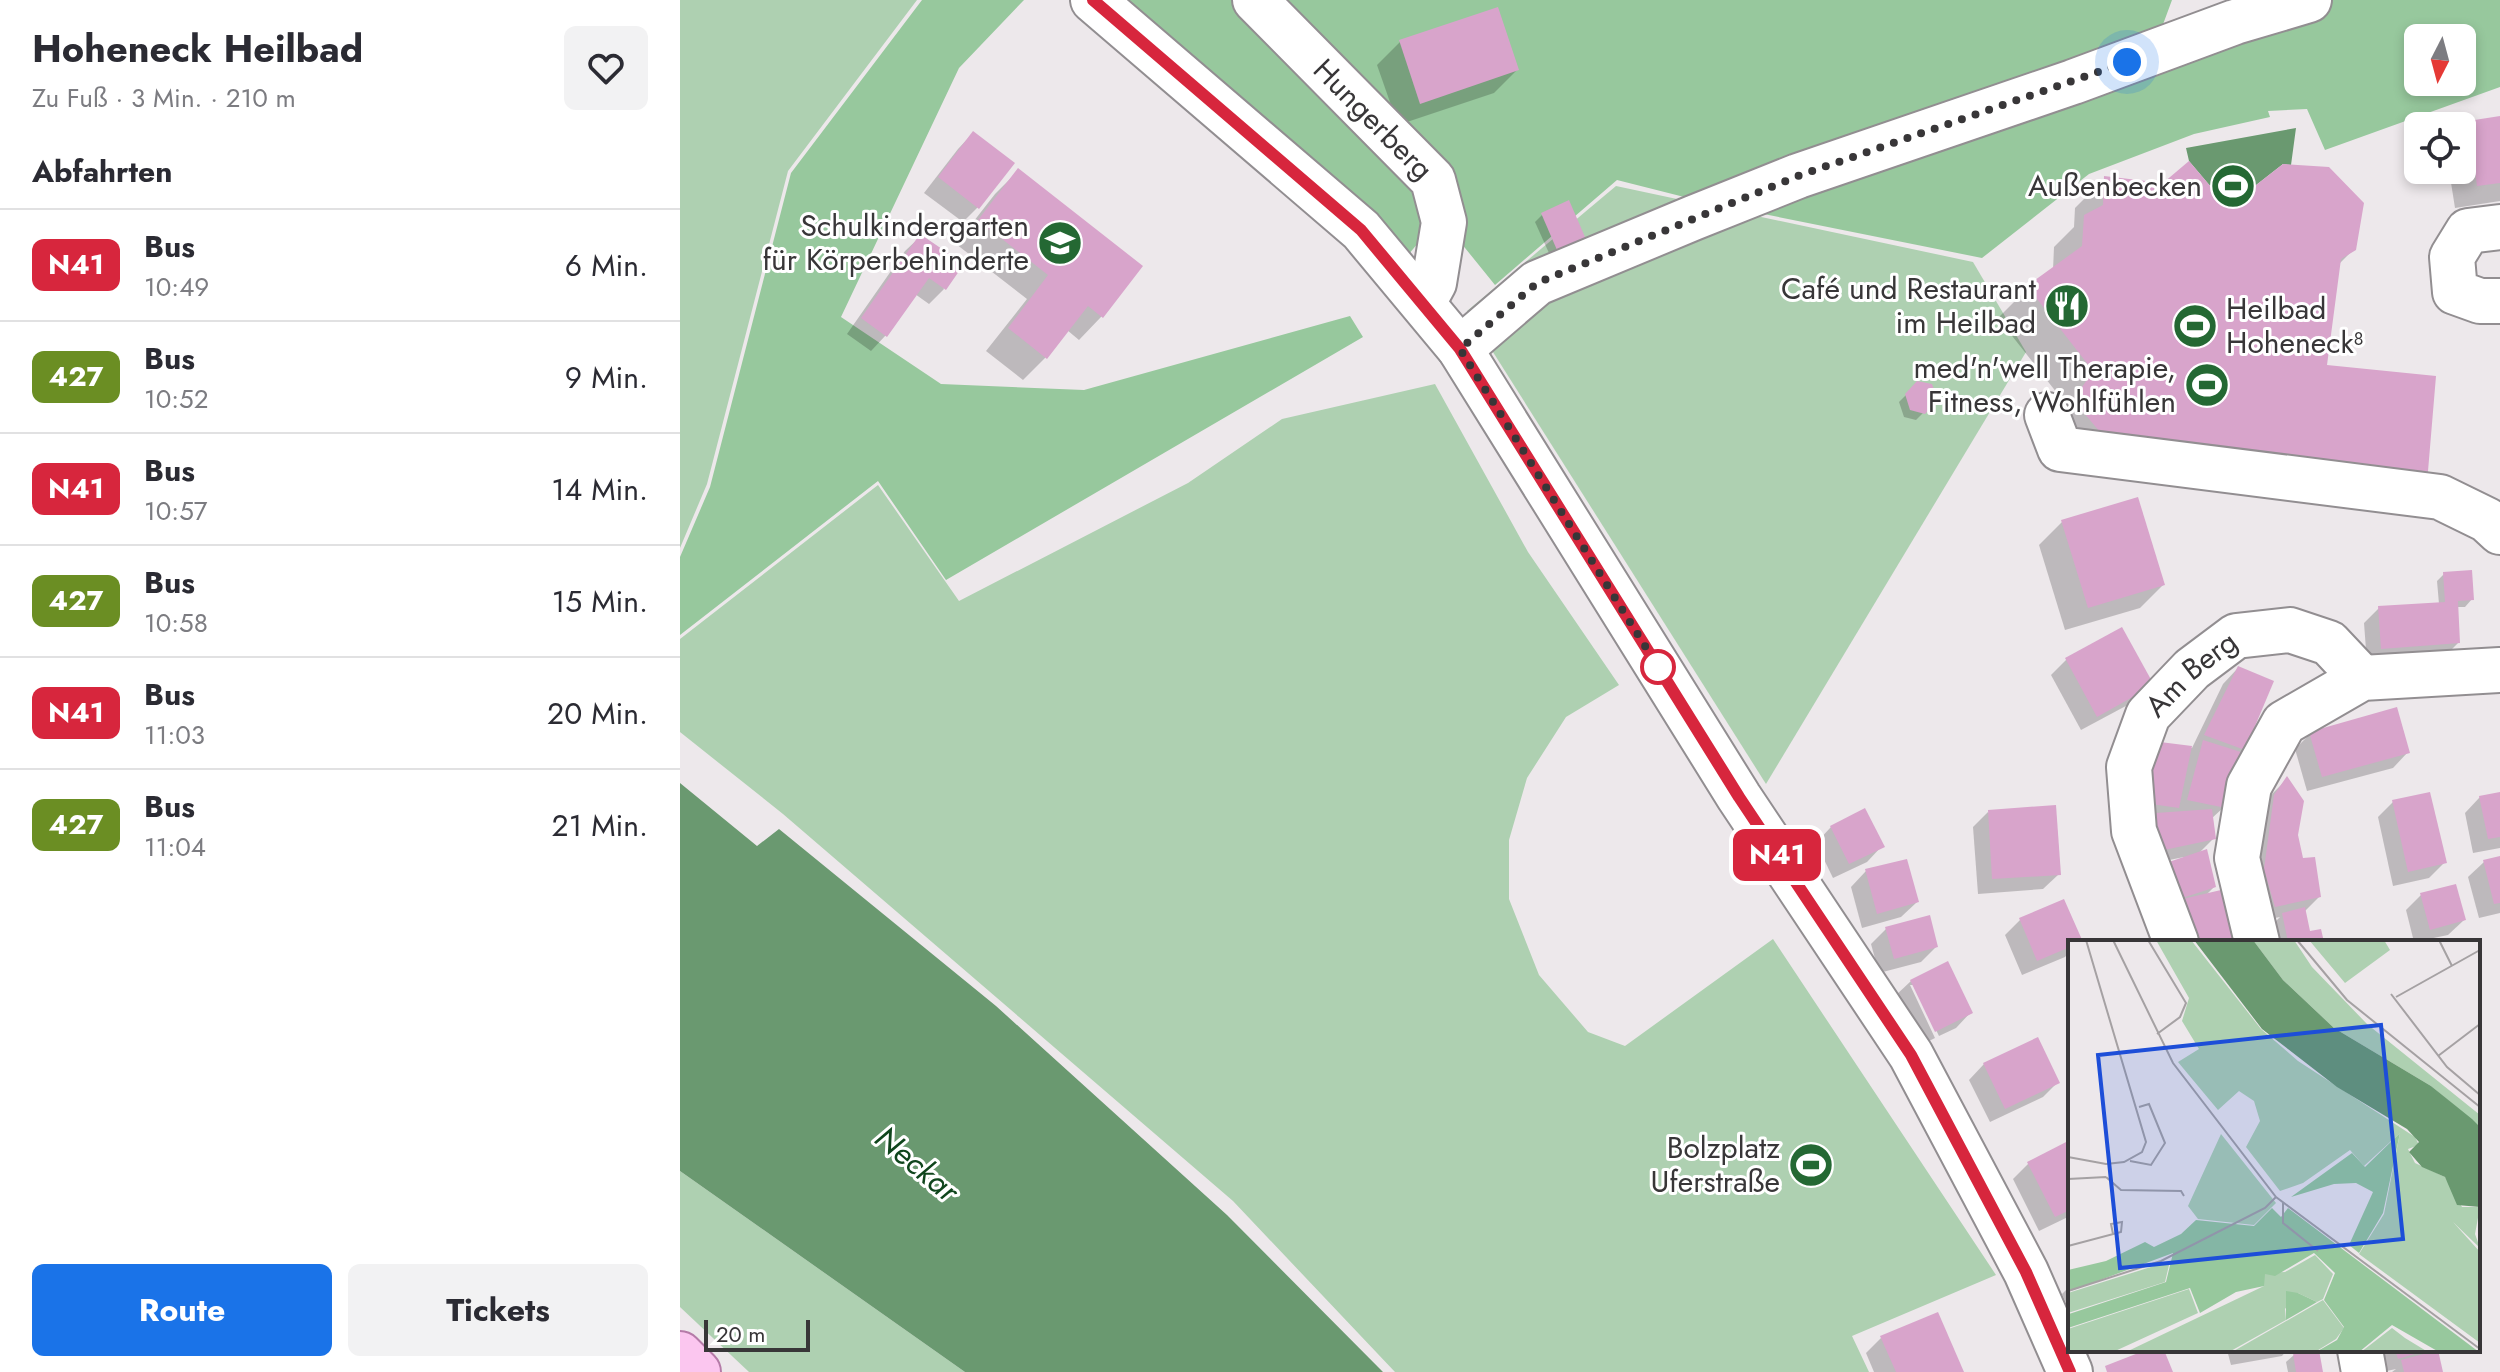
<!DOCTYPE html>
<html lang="de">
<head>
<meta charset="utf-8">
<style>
  :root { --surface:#fff; --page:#f2f2f3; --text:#2b2b33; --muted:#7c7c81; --line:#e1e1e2; --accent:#1a73e8 }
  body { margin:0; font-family:Jost,sans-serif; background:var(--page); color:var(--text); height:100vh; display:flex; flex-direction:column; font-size:30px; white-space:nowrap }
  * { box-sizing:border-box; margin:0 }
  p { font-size:26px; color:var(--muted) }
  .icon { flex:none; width:44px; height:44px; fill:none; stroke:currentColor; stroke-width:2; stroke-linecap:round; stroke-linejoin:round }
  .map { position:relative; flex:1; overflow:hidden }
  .sheet { display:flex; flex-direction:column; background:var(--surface); width:680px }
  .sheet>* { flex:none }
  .badge { padding:0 16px; border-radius:12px; font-size:28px; line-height:52px }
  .needle { width:52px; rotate:186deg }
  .tools { position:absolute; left:1724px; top:24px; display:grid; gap:16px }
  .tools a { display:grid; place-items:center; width:72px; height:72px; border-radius:12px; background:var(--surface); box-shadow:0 4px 12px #0003; font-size:40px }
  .scale { position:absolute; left:24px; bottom:20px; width:106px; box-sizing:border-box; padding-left:8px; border:4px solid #383638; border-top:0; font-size:22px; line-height:28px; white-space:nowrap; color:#383638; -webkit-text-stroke:6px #fff; paint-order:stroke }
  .you { position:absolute; width:40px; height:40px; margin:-20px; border:6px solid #fff; border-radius:50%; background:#1a73e8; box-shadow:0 0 0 12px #1a73e833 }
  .map>.badge { position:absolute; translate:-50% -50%; box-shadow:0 0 0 4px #fff }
  h2 { padding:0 32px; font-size:30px; line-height:72px }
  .round { display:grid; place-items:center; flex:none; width:84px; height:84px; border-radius:12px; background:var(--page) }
  .overview { display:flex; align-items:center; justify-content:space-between; height:136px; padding:0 32px }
  h1 { font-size:38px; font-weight:700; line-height:60px }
  .cta { display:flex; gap:16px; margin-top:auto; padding:16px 32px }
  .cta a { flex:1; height:92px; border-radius:12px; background:var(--accent); color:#fff; font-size:32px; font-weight:700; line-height:92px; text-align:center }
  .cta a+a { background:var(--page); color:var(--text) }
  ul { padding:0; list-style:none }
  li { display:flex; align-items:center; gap:24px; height:112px; padding:0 32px; border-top:2px solid var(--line) }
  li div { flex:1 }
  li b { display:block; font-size:30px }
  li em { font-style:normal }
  li .badge { min-width:88px; font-weight:700; text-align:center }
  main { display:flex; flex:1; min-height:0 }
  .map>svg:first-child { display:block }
  .green { fill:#aed0b1 }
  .forest { fill:#97c89d; fill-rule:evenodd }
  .water { fill:#6a9970 }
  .shadow { fill:#0003 }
  .building { fill:#d8a4cb }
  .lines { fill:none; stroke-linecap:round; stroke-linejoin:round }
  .minor-casing { stroke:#928e91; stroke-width:48 }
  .major-casing { stroke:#b57ba8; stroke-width:48 }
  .minor { stroke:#fff; stroke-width:44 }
  .major { stroke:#fbc6ef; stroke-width:44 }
  .line-casing { stroke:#fff; stroke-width:18 }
  .line { stroke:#d7263d; stroke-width:12 }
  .walk { stroke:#383638; stroke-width:8; stroke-dasharray:0 14.4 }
  .stop-dot { fill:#fff; stroke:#d7263d; stroke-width:4 }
  .labels { text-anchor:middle; stroke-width:6; stroke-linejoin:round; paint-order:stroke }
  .street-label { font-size:30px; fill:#383638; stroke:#fff }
  .poi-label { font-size:30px; fill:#383638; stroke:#fff; text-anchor:end }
  .water-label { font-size:32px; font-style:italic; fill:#0f451c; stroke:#fff }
  .inset-road { fill:none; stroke:#a5a1a3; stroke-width:2 }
  .view { fill:#1d4ed8; fill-opacity:0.15; stroke:#1d4ed8; stroke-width:4 }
  .inset-edge { fill:none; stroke:#383638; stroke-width:4 }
</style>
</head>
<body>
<main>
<section class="sheet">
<div class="overview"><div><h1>Hoheneck Heilbad</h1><p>Zu Fuß · 3 Min. · 210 m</p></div><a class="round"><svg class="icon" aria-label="heart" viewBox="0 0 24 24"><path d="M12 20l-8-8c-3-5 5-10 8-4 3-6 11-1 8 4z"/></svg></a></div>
<h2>Abfahrten</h2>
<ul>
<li><span class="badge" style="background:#d7263d;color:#fff">N41</span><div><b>Bus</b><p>10:49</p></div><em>6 Min.</em></li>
<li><span class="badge" style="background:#6b8e23;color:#fff">427</span><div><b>Bus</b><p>10:52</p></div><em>9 Min.</em></li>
<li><span class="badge" style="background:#d7263d;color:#fff">N41</span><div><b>Bus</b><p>10:57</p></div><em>14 Min.</em></li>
<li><span class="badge" style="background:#6b8e23;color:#fff">427</span><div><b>Bus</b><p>10:58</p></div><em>15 Min.</em></li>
<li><span class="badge" style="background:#d7263d;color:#fff">N41</span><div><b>Bus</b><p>11:03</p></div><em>20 Min.</em></li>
<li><span class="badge" style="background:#6b8e23;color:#fff">427</span><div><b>Bus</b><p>11:04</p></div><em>21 Min.</em></li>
</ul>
<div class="cta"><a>Route</a><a>Tickets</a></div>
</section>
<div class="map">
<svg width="1820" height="1372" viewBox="0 0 1820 1372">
  <rect width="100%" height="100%" fill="#ede8eb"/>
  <!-- green -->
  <g class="green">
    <path d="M0 0H237L108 171 27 484 0 548Z"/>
    <path d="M936 186 1293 262 1346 352 1086 784 787 311Z"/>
    <path d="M755 384 848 552 939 685 886 717 847 778 829 840V899L859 975 908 1032 945 1046 1093 939 1316 1275 1172 1336 1189 1372H715L553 1201 103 814 0 732V639L198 485 279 601 508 483 602 419Z"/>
    <path d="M0 1171 285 1372H69L0 1307Z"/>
  </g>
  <!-- forest -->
  <g class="forest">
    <path d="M242 0H344L279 68 161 317 261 384 404 390 670 316 683 337 266 580 198 481 0 635V557L30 487 111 173Z"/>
    <path d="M431 0H1492L1468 65 1637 0H1820V87L1645 150 1627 109 1588 111 1590 117 1514 134 1409 174 1302 258 1024 202 937 180 815 285 760 217 712 274ZM1738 38H1782V82H1738Z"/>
  </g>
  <!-- water -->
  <g class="water">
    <path d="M1616 128 1611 165 1603 164 1548 207 1509 161 1506 148Z"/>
    <path d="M0 783 77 846 99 829 316 1006 547 1215 703 1372H285L0 1171Z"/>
  </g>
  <!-- shadow -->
  <g class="shadow">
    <path d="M720 42 837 70 814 93 718 125 697 65Z"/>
    <path d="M1820 118V201L1775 208 1769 170H1782V130L1789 123Z"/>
    <path d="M293 133 298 207 283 222 244 193 278 149Z"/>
    <path d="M338 171 460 267 421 317 399 340 387 330 365 358 343 380 306 351 347 299 276 244 315 194Z"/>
    <path d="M1425 178 1548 210 1674 249 1658 265 1645 367 1715 512 1401 475 1365 431 1384 402 1318 318 1348 288 1373 270 1374 247 1394 227 1395 208Z"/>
    <path d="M862 215 906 243 873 262 855 222Z"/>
    <path d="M241 236 264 289 249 304 235 294 206 335 191 351 167 334 225 251Z"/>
    <path d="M1238 383 1256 400 1236 420 1224 417 1219 402Z"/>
    <path d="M1382 522 1483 585 1460 608 1385 630 1359 545Z"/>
    <path d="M1764 574 1792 599 1785 607H1776L1778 643 1763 658 1687 663 1684 623 1699 608 1759 604 1757 581Z"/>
    <path d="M1441 629 1472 685 1457 700 1401 730 1371 675 1386 660Z"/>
    <path d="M1558 668 1564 749 1559 754 1544 807 1531 819 1534 838 1517 855 1534 887 1525 896 1557 939 1554 942H1489L1504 857 1455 867 1473 743 1512 748 1543 684Z"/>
    <path d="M1630 734 1728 752 1713 768 1627 791 1615 749Z"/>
    <path d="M1607 779 1622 860 1639 897 1624 912 1628 933 1642 942H1590L1587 930 1600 917 1580 921 1569 885 1580 812 1592 794Z"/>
    <path d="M1820 794V848L1793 853 1785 813 1800 797Z"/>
    <path d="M1713 802 1764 863 1749 878 1713 886 1698 817Z"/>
    <path d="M1308 812 1379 874 1363 889 1298 894 1293 827Z"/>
    <path d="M1151 827 1202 846 1187 862 1153 878 1136 843Z"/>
    <path d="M1820 858V913L1799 918 1788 877 1804 862Z"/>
    <path d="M1186 871 1237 902 1221 917 1182 928 1171 887Z"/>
    <path d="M1741 895 1784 920 1768 935 1734 942 1726 910Z"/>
    <path d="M1340 920 1399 942H1390V951L1385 957 1342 975 1325 935Z"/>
    <path d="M1206 929 1256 947 1241 962 1199 973 1191 944Z"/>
    <path d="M1231 981 1291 1012 1276 1028 1259 1036 1234 985H1230L1255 1038 1239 1046 1215 996Z"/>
    <path d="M1304 1064 1378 1082 1363 1097 1310 1122 1289 1080Z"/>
    <path d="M1390 1143V1216L1359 1231 1333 1179 1348 1164Z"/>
    <path d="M1390 1286V1312L1382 1294Z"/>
    <path d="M1201 1338 1282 1372H1194L1186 1353Z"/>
    <path d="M1547 1350H1607L1602 1356 1551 1365Z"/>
    <path d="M1695 1350H1753L1749 1354 1761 1372H1712L1716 1369 1702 1372Z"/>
    <path d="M1614 1355 1641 1372H1608L1606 1362Z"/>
  </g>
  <!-- building -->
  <g class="building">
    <path d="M818 7 839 70 740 104 719 40Z"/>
    <path d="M1820 116V183L1797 186 1788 121Z"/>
    <path d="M293 131 335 163 299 209 258 177Z"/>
    <path d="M1509 161 1548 207 1603 164 1649 167 1684 203 1676 250 1661 259 1647 365 1756 376 1747 483 1431 445 1393 400 1413 371 1347 286 1402 246 1404 215 1423 205 1424 176 1483 183Z"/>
    <path d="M338 168 463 266 423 318 408 306 367 359 328 328 368 275 298 220Z"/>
    <path d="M889 200 908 244 880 257 861 213Z"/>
    <path d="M240 234 284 264 266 290 249 278 207 337 181 318Z"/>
    <path d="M1237 381 1252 384 1258 400 1245 414 1230 410 1225 394Z"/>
    <path d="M1458 497 1485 585 1408 608 1381 520Z"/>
    <path d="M1792 570 1794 600 1778 601 1780 643 1701 649 1698 606 1765 602 1763 572Z"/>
    <path d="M1442 627 1474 685 1417 717 1385 658Z"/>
    <path d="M1558 666 1594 681 1565 750 1524 735Z"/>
    <path d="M1717 707 1730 753 1642 777 1629 732Z"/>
    <path d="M1523 740 1564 753 1546 808 1507 800Z"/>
    <path d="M1472 741 1512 746 1499 808 1464 803Z"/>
    <path d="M1607 776 1624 801 1618 835 1623 858 1635 857 1641 897 1595 907 1584 869 1594 795Z"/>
    <path d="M1750 792 1767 863 1728 872 1712 800Z"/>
    <path d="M1820 792V837L1808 839 1799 796Z"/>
    <path d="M1376 805 1381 875 1312 879 1308 810Z"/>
    <path d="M1185 808 1205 847 1169 864 1150 826Z"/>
    <path d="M1532 809 1536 839 1470 853 1462 814Z"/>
    <path d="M1527 849 1536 887 1499 899 1486 863Z"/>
    <path d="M1820 856V903L1814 904 1803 860Z"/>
    <path d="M1227 859 1239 902 1197 914 1185 869Z"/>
    <path d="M1776 884 1786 920 1750 930 1740 893Z"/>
    <path d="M1541 890 1559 940 1509 942 1494 901Z"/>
    <path d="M1384 899 1403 942H1390V947L1357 961 1339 918Z"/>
    <path d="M1625 907 1630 931 1641 929 1644 942H1608L1602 913Z"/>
    <path d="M1250 915 1258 947 1214 959 1205 927Z"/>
    <path d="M1268 961 1293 1013 1255 1032 1230 980Z"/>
    <path d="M1358 1037 1380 1083 1325 1109 1303 1063Z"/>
    <path d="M1390 1140V1210L1375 1217 1347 1162Z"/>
    <path d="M1258 1312 1284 1372H1216L1200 1336Z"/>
    <path d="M1466 1350H1484L1493 1372H1427L1425 1366Z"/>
    <path d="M1628 1350H1639L1643 1372H1616L1613 1353Z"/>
    <path d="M1715 1350H1743L1744 1351 1718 1359Z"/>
    <path d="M1758 1350 1763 1372H1724L1721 1360Z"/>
  </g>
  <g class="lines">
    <!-- minor casing -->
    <g class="minor-casing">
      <g id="minor">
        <path d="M413 0 681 230 780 349 1059 797 1231 1055 1346 1272 1390 1372"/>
        <path id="s1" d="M575 0 753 180 764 222 754 283 743 303"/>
        <path d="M1820 227 1788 231 1772 257 1775 292 1800 301H1820"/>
        <path d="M780 349 857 283 1013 218 1118 176 1393 82 1555 22 1629 0"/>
        <path d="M1367 415 1380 449 1760 497 1807 520 1820 532"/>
        <path id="s2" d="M1496 942 1454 831 1449 767 1468 715 1512 669 1556 636 1610 630 1649 643 1682 678"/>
        <path d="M1577 942 1557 858 1569 786 1604 723 1682 678 1820 670"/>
        <path d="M1680 1350 1684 1372"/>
      </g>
    </g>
    <!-- major casing -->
    <g class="major-casing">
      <path id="major" d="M0 1354 18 1372"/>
    </g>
    <!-- minor -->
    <use href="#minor" class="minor"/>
    <!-- major -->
    <use href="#major" class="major"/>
  </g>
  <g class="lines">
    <!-- line casing -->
    <g class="line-casing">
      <path id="line" d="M413 0 681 230 780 349 1059 797 1231 1055 1346 1272 1390 1372"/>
    </g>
    <!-- line -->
    <use href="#line" class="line"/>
    <!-- walk -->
    <path class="walk" d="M978 667 983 675 780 349 857 283 1118 176 1447 62"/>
  </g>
  <!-- icons -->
  <defs>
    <g id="stadium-disc" transform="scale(2.3)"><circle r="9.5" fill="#246833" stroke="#fff"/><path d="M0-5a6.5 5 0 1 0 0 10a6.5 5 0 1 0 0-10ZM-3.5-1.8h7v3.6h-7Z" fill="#fff"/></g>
    <g id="school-disc" transform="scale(2.3)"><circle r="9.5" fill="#246833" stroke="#fff"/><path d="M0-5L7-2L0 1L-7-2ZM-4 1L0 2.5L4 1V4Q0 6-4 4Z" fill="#fff"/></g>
    <g id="restaurant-disc" transform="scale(2.3)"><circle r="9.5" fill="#246833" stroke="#fff"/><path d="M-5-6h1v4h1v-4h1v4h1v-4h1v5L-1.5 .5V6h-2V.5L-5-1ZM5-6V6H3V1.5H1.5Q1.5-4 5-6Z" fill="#fff"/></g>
  </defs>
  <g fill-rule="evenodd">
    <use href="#stadium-disc" x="1553" y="186"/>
    <use href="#school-disc" x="380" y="243"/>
    <use href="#restaurant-disc" x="1387" y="306"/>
    <use href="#stadium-disc" x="1515" y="326"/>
    <use href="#stadium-disc" x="1527" y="385"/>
    <use href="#stadium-disc" x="1131" y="1165"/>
  </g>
  <!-- markers -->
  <circle class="stop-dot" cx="978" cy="667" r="16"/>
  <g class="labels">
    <!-- street labels -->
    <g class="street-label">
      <text dy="10" stroke="none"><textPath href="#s1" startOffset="168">Hungerberg</textPath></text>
      <text dy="10" stroke="none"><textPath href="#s2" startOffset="298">Am Berg</textPath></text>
    </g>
    <!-- poi labels -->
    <g class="poi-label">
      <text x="1522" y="196">Außenbecken</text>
      <text x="349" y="236">Schulkindergarten<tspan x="349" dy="34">für Körperbehinderte</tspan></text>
      <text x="1356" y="299">Café und Restaurant<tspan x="1356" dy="34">im Heilbad</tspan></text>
      <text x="1546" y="319" text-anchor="start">Heilbad<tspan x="1546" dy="34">Hoheneck⁸</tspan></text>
      <text x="1496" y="378">med'n'well Therapie,<tspan x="1496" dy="34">Fitness, Wohlfühlen</tspan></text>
      <text x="1100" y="1158">Bolzplatz<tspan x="1100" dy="34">Uferstraße</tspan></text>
    </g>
    <!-- water labels -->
    <g class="water-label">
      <text transform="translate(237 1164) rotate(40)" y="11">Neckar</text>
    </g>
  </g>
  <!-- overview -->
  <g transform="translate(1388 940)">
    <rect width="412" height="412" fill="#ede8eb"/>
    <path d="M88 0H123L193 89 230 121 347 197 351 205 340 209 347 223 377 237 394 267H412L407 294 412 308 385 282 412 312V403L291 314 316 274 332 193 296 226 282 210 235 243 212 251 178 207 192 181 186 161 171 151 150 170 110 122 131 109 114 81 121 58ZM185 0H226L244 27 299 84 412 175V187L363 146 266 88 215 40ZM241 0H316L322 10 277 43ZM153 194 208 263 186 285 130 279 120 266ZM247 315 265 334 255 359 249 362 230 353 217 369 218 380 161 412H58L196 346V333L217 332ZM102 321 97 342 0 373V353ZM121 349 130 373 45 412H0V389ZM255 360 276 388 268 399 247 412H164ZM324 388 337 398 360 412H293Z" fill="#aed0b1"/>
    <path d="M332 193 315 273 291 313 281 305 305 252 288 243 266 244 223 257 284 213 297 227ZM204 268 213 277 220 268 411 412H371L324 385 291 412H248L269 400 276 387 256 360 267 333 246 313 207 336 197 334 196 346 168 352 132 373 122 348 0 388 1 374 98 342 105 313 0 352V330L38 321 77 302 86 307 113 294 128 280 186 286ZM218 351 230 353 249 362 218 380Z" fill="#97c89d"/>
    <path d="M126 0H185L215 40 266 88 363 146 404 179 412 187V267L389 265 377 237 354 227 341 212 351 202 339 189 269 147 194 89Z" fill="#6a9970"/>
    <path class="inset-road" d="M45 0 105 123 208 257 412 409M80 0 118 63 112 77 89 94M229 0 279 60 412 167M371 0 384 26M323 54 379 127 412 155M328 57 412 10M370 116 412 84M0 217 38 224 56 222 74 212 78 202 18 0M62 221 83 225 97 203 81 164 71 167M38 237 53 250 113 251 116 256M0 239 38 237M215 263V283L250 311M0 306 53 292 54 282 43 284 45 294M0 351 93 321 197 268 208 257"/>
    <path class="view" d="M313 85 335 299 52 328 30 115Z"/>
    <rect width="412" height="412" class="inset-edge"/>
  </g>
</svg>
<div class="tools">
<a><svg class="needle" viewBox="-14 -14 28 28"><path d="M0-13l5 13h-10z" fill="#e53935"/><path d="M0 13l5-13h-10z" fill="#7c7c81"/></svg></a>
<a><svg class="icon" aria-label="locate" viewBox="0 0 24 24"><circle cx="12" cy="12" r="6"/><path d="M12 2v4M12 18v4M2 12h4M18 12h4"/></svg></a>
</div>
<div class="scale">20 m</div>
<div class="you" style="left:1447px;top:62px"></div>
<b class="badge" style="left:1097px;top:855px;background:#d7263d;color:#fff">N41</b>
</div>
</main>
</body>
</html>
